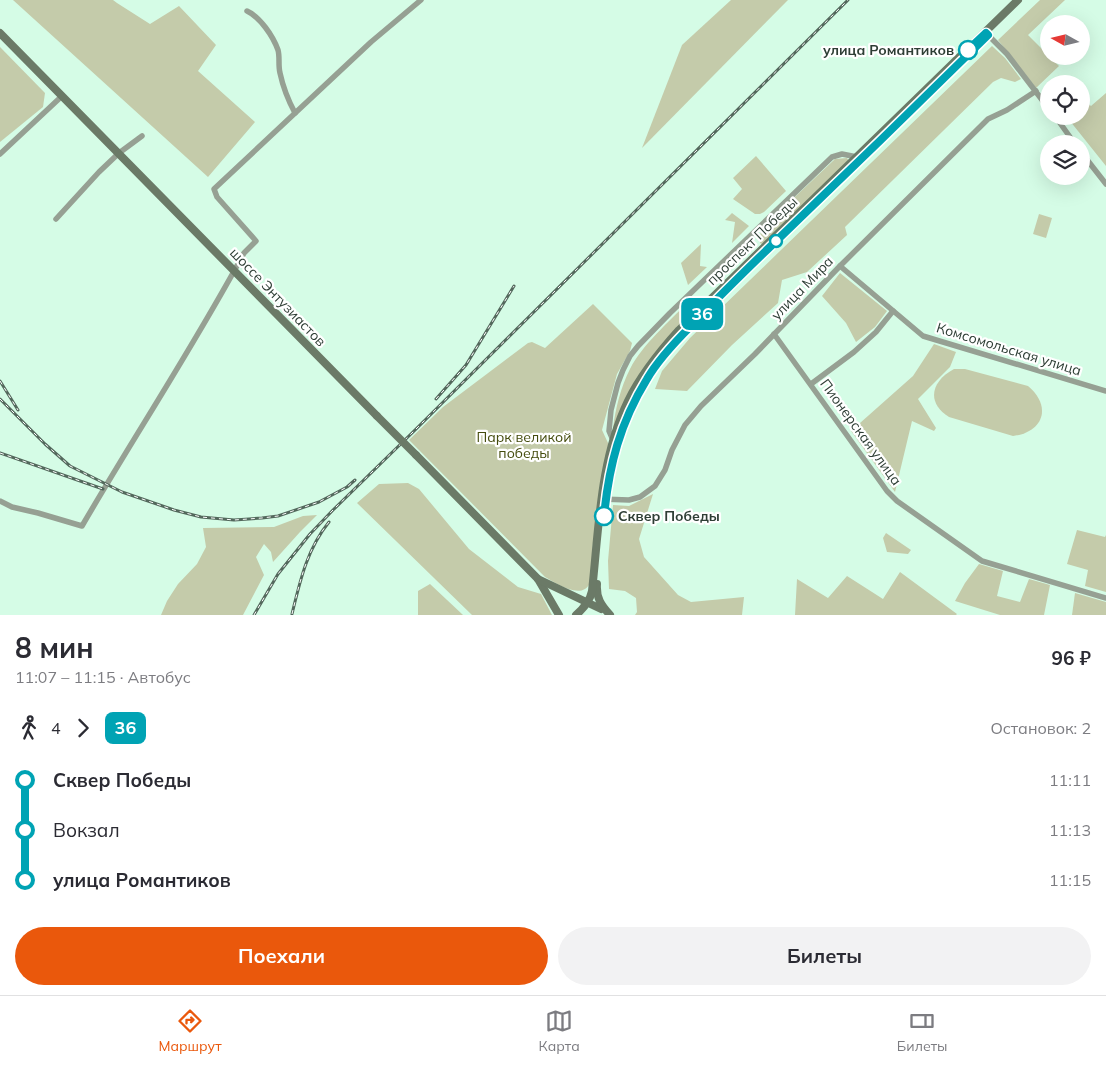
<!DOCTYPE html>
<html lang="ru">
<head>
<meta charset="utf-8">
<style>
  :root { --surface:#fff; --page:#f2f2f3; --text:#2b2b33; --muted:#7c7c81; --line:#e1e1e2; --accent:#ea580c }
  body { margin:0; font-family:Mulish,sans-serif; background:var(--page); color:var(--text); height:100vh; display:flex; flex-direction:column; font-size:19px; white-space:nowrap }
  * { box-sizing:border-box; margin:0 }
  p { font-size:16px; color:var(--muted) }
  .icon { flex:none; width:28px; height:28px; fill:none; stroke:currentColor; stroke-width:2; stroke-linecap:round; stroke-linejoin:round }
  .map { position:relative; height:615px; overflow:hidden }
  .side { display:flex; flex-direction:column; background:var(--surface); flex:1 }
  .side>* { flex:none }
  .badge { padding:0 10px; border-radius:8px; font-size:18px; line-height:32px }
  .needle { width:32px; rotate:278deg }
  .controls { position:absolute; left:1040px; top:15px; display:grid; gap:10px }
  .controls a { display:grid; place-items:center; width:50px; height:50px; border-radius:50%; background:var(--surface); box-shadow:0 5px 20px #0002; font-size:25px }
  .map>.badge { position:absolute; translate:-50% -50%; box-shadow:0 0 0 2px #fff }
  .legs { display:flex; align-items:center; gap:8px; height:55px; padding:0 15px; font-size:16px }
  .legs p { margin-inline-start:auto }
  .overview { display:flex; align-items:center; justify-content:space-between; height:85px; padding:0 15px }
  h1 { font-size:28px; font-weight:700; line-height:38px }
  .cta { display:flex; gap:10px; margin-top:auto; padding:10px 15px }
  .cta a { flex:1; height:58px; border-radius:30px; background:var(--accent); color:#fff; font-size:20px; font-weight:700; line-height:58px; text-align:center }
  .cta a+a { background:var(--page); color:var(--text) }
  ul { padding:0 15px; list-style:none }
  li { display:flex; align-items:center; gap:18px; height:50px; font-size:19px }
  li i { display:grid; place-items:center; width:8px; height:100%; margin:0 6px; background:currentColor }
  li i::after { content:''; width:12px; height:12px; margin:-6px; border:4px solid; border-radius:50%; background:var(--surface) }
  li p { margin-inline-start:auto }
  li:first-child i { background:linear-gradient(#0000 50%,currentColor 0) }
  li:last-child i { background:linear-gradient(currentColor 50%,#0000 0) }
  .tab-bar { display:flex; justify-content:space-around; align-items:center; height:70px; border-top:1px solid var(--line); background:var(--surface); font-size:14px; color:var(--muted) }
  .tab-bar a { display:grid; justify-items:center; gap:2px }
  .tab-bar .on { color:var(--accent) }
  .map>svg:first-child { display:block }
  .green { fill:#c4cbaa }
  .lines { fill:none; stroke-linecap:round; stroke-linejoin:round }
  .street { stroke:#96a093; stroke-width:5.5 }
  .secondary { stroke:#6b7a67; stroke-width:8 }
  .rail-casing { stroke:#53685c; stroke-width:3 }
  .rail { stroke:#fff; stroke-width:1; stroke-dasharray:4; stroke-linecap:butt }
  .secondary-bridge { stroke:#6b7a67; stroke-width:8 }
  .line-1-casing { stroke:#fff; stroke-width:11 }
  .line-1 { stroke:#00a3b4; stroke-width:8 }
  .stop-1-dot { fill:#fff; stroke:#00a3b4; stroke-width:2.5 }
  .labels { text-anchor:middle; stroke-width:4.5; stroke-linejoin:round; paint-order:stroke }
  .stop-label { font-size:14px; font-weight:bold; fill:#2e3e35; stroke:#fff; text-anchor:end }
  .street-label { font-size:14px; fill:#2e3e35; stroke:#fff }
  .park-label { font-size:14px; fill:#444c0d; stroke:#fff }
</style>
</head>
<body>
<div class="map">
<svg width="1106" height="615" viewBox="0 0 1106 615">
  <rect width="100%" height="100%" fill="#d5fce6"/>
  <!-- green -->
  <g class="green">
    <path d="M13 0H113L117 3 150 24 179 6 216 45 198 71 255 122 208 177Z"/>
    <path d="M731 0H788L642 148 682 45Z"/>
    <path d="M1040 0H1065L1028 35 1059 66 1036 88 998 40Z"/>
    <path d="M992 46 1005 58 1021 79 1015 82 1001 78 993 82 845 227 847 235 807 272 782 280 778 303 732 345 687 391 655 389 662 371 690 338Z"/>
    <path d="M0 47 45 93 43 107 0 142Z"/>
    <path d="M1106 93V166L1066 116H1081V97L1091 106Z"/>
    <path d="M756 156 786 191 764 212 760 214H755L733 199 742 189 733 178Z"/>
    <path d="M847 158 849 161 763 245 760 243V237L761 229 835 159Z"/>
    <path d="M732 213 749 226 732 243 735 222 725 220Z"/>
    <path d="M1039 214 1052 218 1046 238 1033 234Z"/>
    <path d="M701 244 700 266 707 267 688 285 681 263Z"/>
    <path d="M840 273 887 311 875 327 856 342 846 323 822 296Z"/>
    <path d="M688 302H696L700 308 614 430 613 429C615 410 621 386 630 369 643 344 668 323 688 302Z"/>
    <path d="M593 304 632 343 630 351 617 374 602 430 608 443 609 449 595 538 593 543C592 551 593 578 590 583 582 601 556 583 545 577L409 440 443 407 528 343 532 342 545 348Z"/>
    <path d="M934 344 956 352 950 367 918 399 936 428 934 431 912 421 895 492 851 431 913 376Z"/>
    <path d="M954 369H965L1028 386C1052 406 1044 432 1013 436L949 417C926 403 931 381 954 369Z"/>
    <path d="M408 483 419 489 469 549 518 587 541 594 552 615H472L357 503 379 484Z"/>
    <path d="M653 494 639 539 644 557 678 595 691 602 744 597 742 615H635L637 612 636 598 625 591 609 589 608 561 613 505 629 506Z"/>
    <path d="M317 515 300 532 273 562 271 552 264 544 256 557 264 575 243 615H161L167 601 178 584 197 564 206 547 203 528 274 527 303 516Z"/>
    <path d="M1077 530 1105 537 1106 535V592L1085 586 1088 570 1067 564Z"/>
    <path d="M886 533 911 550 908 554 887 552 883 538Z"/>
    <path d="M979 564 1003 571 997 596 1020 602 1029 579 1050 585 1044 615H1000L955 601 965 583Z"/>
    <path d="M900 572 957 614 956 615H795L797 579 828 598 847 576 883 599Z"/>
    <path d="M430 584 463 615H418V591Z"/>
    <path d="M1075 593 1106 602V615H1072Z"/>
  </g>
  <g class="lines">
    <!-- street -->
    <g class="street">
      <path d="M247 11C260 17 273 36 278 50 280 57 278 65 280 73 283 87 288 100 295 113"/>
      <path d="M986 33 1007 54 1049 109"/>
      <path d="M1055 116 1075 144"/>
      <path d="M1081 152 1106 184"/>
      <path d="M0 154 62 96"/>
      <path d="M56 219 99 172 119 153 142 136"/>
      <path d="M840 266 923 336 1106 391"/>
      <path d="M774 334 887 491 897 501 982 561 1106 598"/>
      <path d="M811 384 854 352 876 332 893 311"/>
      <path d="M614 438H612L609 431 611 410 618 383 623 370 630 356 638 346 670 313 832 157 842 154 857 157"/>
      <path d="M601 499 629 500 640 497 655 486 665 470 672 450 685 425 701 406 755 354 840 266 988 119 1007 110 1036 91"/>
      <path d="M0 501 12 507 38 513 82 526C135 435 194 346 244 253L256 241 217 197 214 189 371 42 421 0"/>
    </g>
    <!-- secondary -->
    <g class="secondary">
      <path d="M0 33 377 416"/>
      <path d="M626 418 652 371 670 348 698 318"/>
      <path d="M416 455 538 579 559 615"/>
      <path d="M538 579 601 609"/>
      <path d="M597 584C596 598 601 605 610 615"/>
      <path d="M576 615C584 608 590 601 592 591 599 527 600 459 628 401 641 374 660 351 679 330L1018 0"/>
    </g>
    <!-- rail casing -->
    <g class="rail-casing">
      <g id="rail">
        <path d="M0 381 18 410"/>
        <path d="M0 399 45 444 70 466 122 492 174 510 201 517 234 520 262 518 278 516 319 502 347 487 355 480"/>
        <path d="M436 399 466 365 514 286"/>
        <path d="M0 453 103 489"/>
        <path d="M292 614C300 581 307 549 329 522"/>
        <path d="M254 615 278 574 310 534 333 510 413 432 848 0"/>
      </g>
    </g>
    <!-- rail -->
    <use href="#rail" class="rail"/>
    <!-- secondary-bridge -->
    <path class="secondary-bridge" d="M377 416 416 455"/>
  </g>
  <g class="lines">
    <!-- line-1 casing -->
    <g class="line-1-casing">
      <path id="line-1" d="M604 516C609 465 620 423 647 379 658 360 674 343 690 327 717 298 745 271 773 244 845 175 917 105 988 35L986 33 968 50"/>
    </g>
    <!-- line-1 -->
    <use href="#line-1" class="line-1"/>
  </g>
  <!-- markers -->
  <g class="stop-1-dot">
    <circle cx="968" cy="50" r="9"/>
    <circle cx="776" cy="241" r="6"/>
    <circle cx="604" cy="516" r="9"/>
  </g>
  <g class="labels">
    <!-- stop labels -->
    <g class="stop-label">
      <text x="954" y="55">улица Романтиков</text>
      <text x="618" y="521" text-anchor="start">Сквер Победы</text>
    </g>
    <!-- street labels -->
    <g class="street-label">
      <text transform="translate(752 241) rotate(-44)" y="5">проспект Победы</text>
      <text transform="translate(802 288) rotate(-46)" y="5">улица Мира</text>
      <text transform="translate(278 297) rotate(46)" y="5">шоссе Энтузиастов</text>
      <text transform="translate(1009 349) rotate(17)" y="5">Комсомольская улица</text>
      <text transform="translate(861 432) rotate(54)" y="5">Пионерская улица</text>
    </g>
    <!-- park labels -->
    <g class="park-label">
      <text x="524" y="442">Парк великой<tspan x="524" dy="16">победы</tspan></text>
    </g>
  </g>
</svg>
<div class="controls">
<a><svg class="needle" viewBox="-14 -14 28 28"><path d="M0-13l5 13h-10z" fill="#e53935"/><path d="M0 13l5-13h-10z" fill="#7c7c81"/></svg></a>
<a><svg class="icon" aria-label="locate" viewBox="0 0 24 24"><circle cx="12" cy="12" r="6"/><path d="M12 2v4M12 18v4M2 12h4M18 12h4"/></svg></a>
<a><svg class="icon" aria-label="layers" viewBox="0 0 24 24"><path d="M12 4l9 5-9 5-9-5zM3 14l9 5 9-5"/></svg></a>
</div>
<b class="badge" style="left:702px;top:314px;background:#00a3b4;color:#fff">36</b>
</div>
<section class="side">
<div class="overview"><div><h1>8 мин</h1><p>11:07 – 11:15 · Автобус</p></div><b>96 ₽</b></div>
<div class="legs"><svg class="icon" aria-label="walk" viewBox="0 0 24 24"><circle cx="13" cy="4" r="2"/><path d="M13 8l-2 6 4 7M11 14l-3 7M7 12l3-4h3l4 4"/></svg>4<svg class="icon" aria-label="forward" viewBox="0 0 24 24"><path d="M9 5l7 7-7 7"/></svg><b class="badge" style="background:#00a3b4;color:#fff">36</b><p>Остановок: 2</p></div>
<ul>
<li><i style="color:#00a3b4"></i><b>Сквер Победы</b><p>11:11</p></li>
<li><i style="color:#00a3b4"></i><span>Вокзал</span><p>11:13</p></li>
<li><i style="color:#00a3b4"></i><b>улица Романтиков</b><p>11:15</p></li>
</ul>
<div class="cta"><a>Поехали</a><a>Билеты</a></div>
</section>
<nav class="tab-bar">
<a class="on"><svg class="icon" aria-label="directions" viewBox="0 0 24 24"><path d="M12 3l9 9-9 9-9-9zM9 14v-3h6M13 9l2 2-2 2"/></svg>Маршрут</a>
<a><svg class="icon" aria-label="map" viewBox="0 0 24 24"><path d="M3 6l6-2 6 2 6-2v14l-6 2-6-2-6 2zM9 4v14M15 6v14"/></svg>Карта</a>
<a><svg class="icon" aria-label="tickets" viewBox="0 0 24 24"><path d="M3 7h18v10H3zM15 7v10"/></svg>Билеты</a>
</nav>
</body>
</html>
